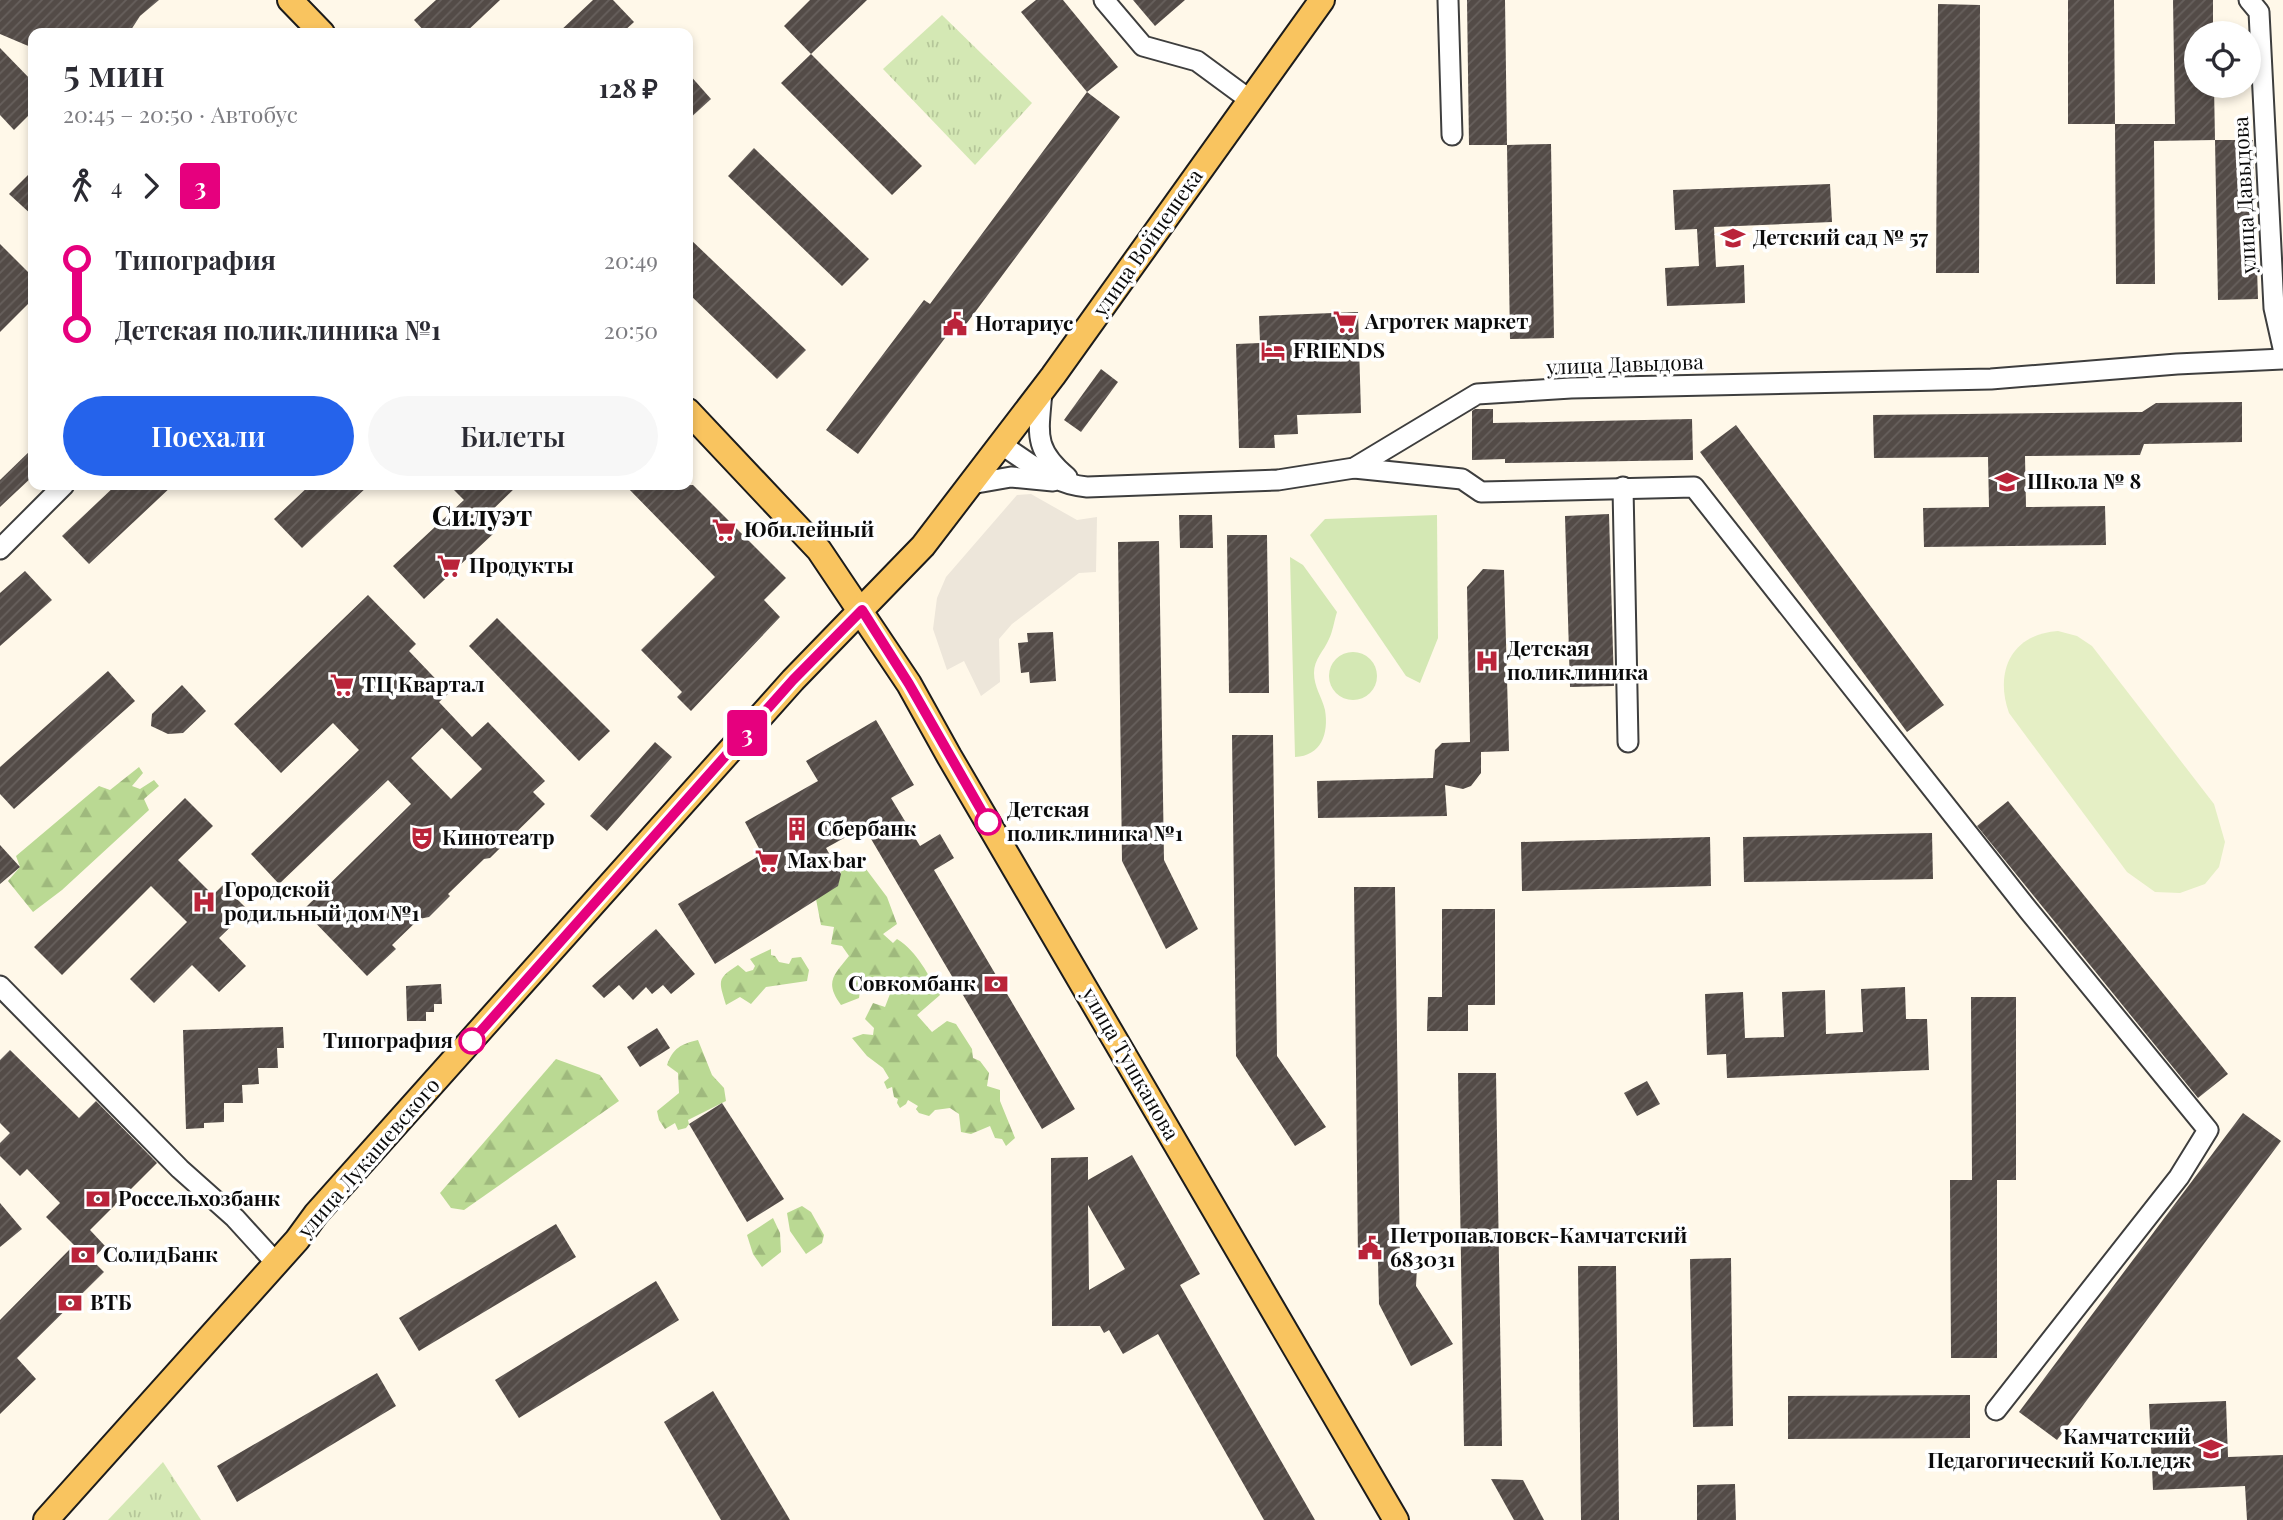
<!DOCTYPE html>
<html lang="ru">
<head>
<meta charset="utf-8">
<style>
  :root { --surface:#fff; --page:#f7f7f7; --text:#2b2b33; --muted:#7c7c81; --accent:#2563eb }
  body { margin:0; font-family:"Playfair Display",serif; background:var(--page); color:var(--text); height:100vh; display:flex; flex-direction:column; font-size:26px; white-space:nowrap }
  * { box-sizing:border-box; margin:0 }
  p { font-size:23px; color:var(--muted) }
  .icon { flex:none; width:38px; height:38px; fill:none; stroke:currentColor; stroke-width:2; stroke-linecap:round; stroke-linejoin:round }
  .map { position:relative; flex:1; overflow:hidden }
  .drawer { position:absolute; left:28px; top:28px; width:665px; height:462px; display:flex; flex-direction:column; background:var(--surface); border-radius:14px; box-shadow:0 4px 10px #0003 }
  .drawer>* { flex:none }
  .badge { padding:0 14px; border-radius:5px; font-size:24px; line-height:46px }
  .controls { position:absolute; left:2184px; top:21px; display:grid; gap:14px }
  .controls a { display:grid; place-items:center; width:77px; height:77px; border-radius:50%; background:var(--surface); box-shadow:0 4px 10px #0003; font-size:35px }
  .map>.badge { position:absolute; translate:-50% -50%; box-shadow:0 0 0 4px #fff }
  .legs { display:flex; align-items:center; gap:10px; height:77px; padding:0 35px; font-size:23px }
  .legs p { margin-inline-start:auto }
  .head { display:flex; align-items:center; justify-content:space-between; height:119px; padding:0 35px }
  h1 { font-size:38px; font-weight:600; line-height:52px }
  .action { display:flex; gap:14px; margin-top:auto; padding:14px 35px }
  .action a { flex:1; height:80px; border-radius:42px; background:var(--accent); color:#fff; font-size:28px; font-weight:600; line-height:80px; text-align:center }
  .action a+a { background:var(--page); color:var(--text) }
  ul { padding:0 35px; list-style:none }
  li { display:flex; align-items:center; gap:24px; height:70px; font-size:26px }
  li i { display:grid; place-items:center; width:10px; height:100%; margin:0 9px; background:currentColor }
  li i::after { content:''; width:18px; height:18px; margin:-9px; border:5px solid; border-radius:50%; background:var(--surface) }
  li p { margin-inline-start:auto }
  li:first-child i { background:linear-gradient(#0000 50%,currentColor 0) }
  li:last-child i { background:linear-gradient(currentColor 50%,#0000 0) }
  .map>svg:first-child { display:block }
  .grass { fill:#d4e8b4 }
  .forest { fill:url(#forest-firs) }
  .park { fill:url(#park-tufts) }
  .pitch { fill:#e5efc5 }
  .plaza { fill:#ede6da }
  .building { fill:url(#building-hatch); fill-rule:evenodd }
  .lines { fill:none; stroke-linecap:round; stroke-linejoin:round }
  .minor-casing { stroke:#3e3e3e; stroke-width:23 }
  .major-casing { stroke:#1c1c1c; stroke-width:28 }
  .minor { stroke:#fff; stroke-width:19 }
  .major { stroke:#f9c45f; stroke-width:24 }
  .line-1-casing { stroke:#fff; stroke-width:16 }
  .line-1 { stroke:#e6007e; stroke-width:10 }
  .stop-1-dot { fill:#fff; stroke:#e6007e; stroke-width:3.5 }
  .labels { text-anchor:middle; stroke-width:7; stroke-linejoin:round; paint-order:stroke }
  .street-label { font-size:21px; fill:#0b0b0b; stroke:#fff }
  .poi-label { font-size:21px; font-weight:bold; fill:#0b0b0b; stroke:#fff; text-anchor:start }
  .stop-label { font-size:21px; font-weight:bold; fill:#0b0b0b; stroke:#fff; text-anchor:start }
  .district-label { font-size:28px; font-weight:bold; fill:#0b0b0b; stroke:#fff }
</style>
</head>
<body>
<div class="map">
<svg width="2283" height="1520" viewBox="0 0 2283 1520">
  <defs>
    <pattern id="forest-firs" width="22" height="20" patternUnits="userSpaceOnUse" patternTransform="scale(1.75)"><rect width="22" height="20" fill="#bad993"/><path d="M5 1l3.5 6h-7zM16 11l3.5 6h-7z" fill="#9fb97d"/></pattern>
    <pattern id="park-tufts" width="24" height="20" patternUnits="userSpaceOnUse" patternTransform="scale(1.75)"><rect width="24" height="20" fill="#d4e8b4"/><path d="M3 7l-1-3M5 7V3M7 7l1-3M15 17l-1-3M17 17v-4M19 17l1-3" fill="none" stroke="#b5c699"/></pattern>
    <pattern id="building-hatch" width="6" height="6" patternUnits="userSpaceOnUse" patternTransform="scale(1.75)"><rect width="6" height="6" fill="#534b47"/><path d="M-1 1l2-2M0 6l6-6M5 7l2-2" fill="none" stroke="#67605d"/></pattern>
  </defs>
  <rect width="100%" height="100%" fill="#fff8e9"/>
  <!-- grass -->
  <g class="grass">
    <path d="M1437 515 1438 638 1420 683 1406 676 1310 535 1325 519Z"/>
    <path d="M1290 557 1303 565 1337 612C1334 621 1333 631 1329 639 1324 651 1314 659 1314 673 1314 687 1322 697 1325 710 1329 734 1321 756 1295 757Z"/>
    <circle cx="1353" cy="676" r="24"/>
  </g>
  <!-- forest -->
  <g class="forest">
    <path d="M139 767 143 773 132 786 140 789 154 780 159 786 144 799 149 810 62 890 33 912 8 881 20 867 16 856 99 786 110 790Z"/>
    <path d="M846 858 860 861 887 897 897 924 883 934 893 943 897 939C918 952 928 975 940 995L917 1015 932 1032 947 1021 956 1024 972 1049 973 1058 980 1061 989 1073 987 1086 1000 1090V1101L1015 1138 1006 1146 1002 1139 995 1138 990 1126 971 1134 961 1132 959 1114 950 1108 935 1110 929 1116 919 1113 916 1109 918 1106 908 1100 906 1104 900 1108 897 1103 898 1099 894 1097 892 1087 887 1089 884 1082 889 1078 883 1068 867 1056 852 1038 863 1034 873 1035 874 1028 865 1019 873 1003 885 1007 890 994 884 991 880 977 861 983 859 998 841 1005C824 982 834 975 849 956L842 946 831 944 834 927 821 925 816 899 841 874 840 869Z"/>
    <path d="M771 949V955L775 956 779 962 789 964 792 958 801 957 809 970 807 981 766 987 751 1004 740 997 726 1005C719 981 716 979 738 965L746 972 753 970 755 966 750 959Z"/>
    <path d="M698 1040 712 1075 724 1088 726 1101 688 1120 689 1124 686 1128 678 1130 675 1123 665 1129 659 1120 657 1111 679 1093 678 1073 667 1065C673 1048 681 1044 698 1040Z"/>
    <path d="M556 1059 600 1075 619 1101 464 1210 451 1208 440 1193Z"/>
    <path d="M802 1206 811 1212 824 1235 822 1243 806 1254 790 1231 787 1213Z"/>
    <path d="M773 1218 780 1233 781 1252 762 1267 753 1254 747 1235Z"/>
  </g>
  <!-- park -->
  <g class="park">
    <path d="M942 15 1032 103 975 165 883 69Z"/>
    <path d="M163 1462 201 1520H108Z"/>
  </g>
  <!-- pitch -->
  <path class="pitch" d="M2058 631 2077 636 2092 646 2214 804 2225 842 2219 867 2205 884 2180 893 2155 892 2127 872 2009 713C1994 671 2012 634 2058 631Z"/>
  <!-- plaza -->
  <path class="plaza" d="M1031 494 1077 520 1097 517 1096 572 1079 573 1012 624 999 639 1000 682 981 696 964 661 947 670 933 629 937 598 946 577 1017 495Z"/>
  <!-- building -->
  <g class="building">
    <path d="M0 0H159L140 16 129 33H33V48L0 34Z"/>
    <path d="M436 0H500L465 33H426L414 20Z"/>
    <path d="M593 0H613L634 22 622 33H558Z"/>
    <path d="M810 0H867L811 54 784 26Z"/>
    <path d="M1036 0H1063L1118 67 1087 92 1021 12Z"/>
    <path d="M1133 0H1185L1155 26Z"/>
    <path d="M1467 0H1505L1507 145H1469Z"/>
    <path d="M2068 0H2114L2115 124H2068Z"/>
    <path d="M2173 0H2213V33H2196V86H2214L2215 140 2154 141 2155 284H2116L2115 124H2175Z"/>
    <path d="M1938 4 1980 5 1979 273H1936Z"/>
    <path d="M0 48 33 82V111L14 130 0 115Z"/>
    <path d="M811 54 922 166 892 195 781 83Z"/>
    <path d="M688 73 711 99 688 120Z"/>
    <path d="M1087 92 1120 117 961 331 954 326 858 454 826 430 924 300 930 304Z"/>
    <path d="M2215 140H2253L2258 299 2218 300Z"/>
    <path d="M1551 144 1554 338 1510 339 1507 145Z"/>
    <path d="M754 148 869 259 842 286 728 176Z"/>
    <path d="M33 170V216L9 194Z"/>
    <path d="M1830 184 1832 222 1714 227 1716 267 1744 265 1745 303 1667 306 1665 268 1699 266 1697 229 1675 230 1673 190Z"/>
    <path d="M688 237 806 350 777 379 688 293Z"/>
    <path d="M0 244 33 277V299L0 332Z"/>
    <path d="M1358 312 1361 413 1297 415 1298 434 1274 435 1275 448H1239L1236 344 1260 343 1259 316Z"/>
    <path d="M1101 369 1118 382 1081 432 1064 420Z"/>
    <path d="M2242 402V442L2144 444 2140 455 2025 456 2026 507 2105 506 2106 545 1924 547 1923 508 1989 507 1988 457 1874 458 1873 415 2142 412 2156 403Z"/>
    <path d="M1475 409H1493V423L1692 419 1693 460 1505 463V459L1472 460V411Z"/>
    <path d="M1736 425 1944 705 1907 732 1700 452Z"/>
    <path d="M33 448V476L0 507V480Z"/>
    <path d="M116 485H173L89 564 62 536Z"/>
    <path d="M310 485H369L302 548 274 519Z"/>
    <path d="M449 485H518L482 520 494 533 424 599 393 566 464 500Z"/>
    <path d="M625 485H693L786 578 764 600 780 617 691 711 677 697 682 692 641 650 715 577Z"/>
    <path d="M1609 514 1614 686 1570 687 1565 516Z"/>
    <path d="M1179 515H1212L1213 548H1180Z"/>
    <path d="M1227 535H1267L1269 693H1229Z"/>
    <path d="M1159 541 1164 860 1198 929 1166 949 1122 861 1118 542Z"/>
    <path d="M1483 569 1504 570 1509 751 1481 752V773L1471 786 1463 789 1445 785 1447 816 1318 818 1317 781 1433 778 1435 750 1442 743 1470 742 1467 587Z"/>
    <path d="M25 571 52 600 0 646V593Z"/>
    <path d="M368 595 416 644 409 651 449 693 439 702 472 737 488 722 545 781 533 792 545 804 490 858 484 859 448 894 450 896 429 917 419 919 392 945 396 949 367 976 303 910 411 804 388 780 279 884 251 854 359 750 333 723 281 773 234 724ZM442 728 482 769 451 799 411 758Z"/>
    <path d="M497 618 610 731 579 761 469 646Z"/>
    <path d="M1053 632 1056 681 1030 683 1029 672 1021 673 1018 643 1028 642 1027 633Z"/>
    <path d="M108 671 135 701 14 809 0 794V767Z"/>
    <path d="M182 685 206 711 183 733 168 734 151 726 152 714Z"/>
    <path d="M876 720 914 785 891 798 920 846 940 834 954 858 934 870 1075 1109 1042 1129 864 827 826 848 841 874 838 886 715 964 678 904 762 854 745 822 818 781 806 761Z"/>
    <path d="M1232 735H1273L1277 1056 1326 1127 1295 1146 1236 1056Z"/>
    <path d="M655 742 672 757 607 831 590 816Z"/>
    <path d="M185 798 213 826 178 860 213 895 223 885 248 910 219 938 246 966 219 992 192 965 154 1003 130 979 187 922 151 886 62 975 34 947Z"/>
    <path d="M2008 801 2228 1074 2198 1098 1977 826Z"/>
    <path d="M1932 833 1933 879 1744 882 1743 837Z"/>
    <path d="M1710 837 1711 886 1522 891 1521 842Z"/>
    <path d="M0 845 20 867 0 884Z"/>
    <path d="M1354 887H1395L1400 1267H1417L1416 1286 1453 1344 1411 1366 1379 1304 1378 1260H1358Z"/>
    <path d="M1442 909H1495V1005H1468V1031H1427L1428 997H1442Z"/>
    <path d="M656 929 695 974 671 994 663 985 652 994 646 987 633 1000 619 985 604 998 592 986Z"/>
    <path d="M441 984 442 1004H434V1012H426V1021H407L406 986Z"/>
    <path d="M1905 987 1906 1019H1927L1929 1070 1727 1078 1726 1054 1707 1055 1705 994 1743 992 1745 1038 1784 1037 1782 992 1825 990 1826 1034 1863 1032 1861 989Z"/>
    <path d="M1971 997H2016V1180H1997V1358H1951L1950 1180H1972Z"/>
    <path d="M283 1027 284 1048H277L278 1068H258L259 1084 242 1085 243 1103H224V1122L204 1123V1128L186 1129 183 1030Z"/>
    <path d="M657 1028 670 1048 640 1067 627 1047Z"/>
    <path d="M10 1050 79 1118 96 1101 157 1163 90 1230 105 1246 92 1260 104 1272 17 1358 36 1379 0 1414V1320L74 1245 46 1217 60 1203 27 1169 20 1176 0 1156V1143L10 1133 0 1123V1060Z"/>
    <path d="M1458 1073H1496L1502 1446H1464Z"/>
    <path d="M1647 1081 1660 1104 1637 1116 1624 1093Z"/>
    <path d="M722 1103 784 1199 747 1222 689 1124Z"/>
    <path d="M2243 1113 2281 1141 2057 1440 2019 1412Z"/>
    <path d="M1132 1155 1200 1274 1180 1285 1315 1520H1264L1158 1334 1123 1354 1109 1330 1104 1333 1100 1326H1052L1051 1158 1088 1157V1180ZM1088 1205 1125 1269 1089 1290Z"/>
    <path d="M0 1203 22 1229 0 1247Z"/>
    <path d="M556 1224 576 1257 419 1351 399 1318Z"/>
    <path d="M1731 1258 1733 1426 1693 1427 1690 1259Z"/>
    <path d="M1578 1266H1616L1619 1520H1581Z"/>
    <path d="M656 1281 679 1320 519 1418 495 1380Z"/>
    <path d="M377 1373 396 1406 237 1502 217 1466Z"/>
    <path d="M713 1391 790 1520H721L664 1422Z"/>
    <path d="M1970 1395V1438L1788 1439V1396Z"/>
    <path d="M2226 1401 2228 1457 2283 1455V1520H2247L2245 1486 2153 1490 2149 1404Z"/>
    <path d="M1491 1479 1523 1480 1544 1520H1514Z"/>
    <path d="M1735 1484 1736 1520H1697V1485Z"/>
  </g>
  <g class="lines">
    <!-- minor casing -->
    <g class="minor-casing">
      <g id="minor">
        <path d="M1104 0 1143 46 1197 61 1250 100"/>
        <path d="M1448 0 1452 135"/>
        <path d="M2249 0 2259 12 2274 308 2283 348"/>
        <path d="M1042 391C1039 432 1032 448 1067 477"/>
        <path d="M1002 445C1030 463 1052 484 1087 487L1278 480 1354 468 1477 394 1571 388 1991 379 2177 364 2283 359"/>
        <path d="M1354 468 1462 479 1481 492 1694 487 2029 911 2208 1130 2179 1177 1996 1410"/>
        <path d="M971 484 1011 477 1053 481"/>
        <path d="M1623 487 1628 742"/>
        <path d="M0 549 64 485"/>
        <path d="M0 986 180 1169 235 1218 276 1263"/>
      </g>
    </g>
    <!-- major casing -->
    <g class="major-casing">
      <g id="major">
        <path d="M290 0 322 33"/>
        <path d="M688 411 819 550 909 684 949 756 1396 1520"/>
        <path d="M46 1520 297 1240 316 1214 793 680 923 546 1053 376 1322 0"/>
      </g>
    </g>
    <!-- minor -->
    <use href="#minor" class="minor"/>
    <!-- major -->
    <use href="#major" class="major"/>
  </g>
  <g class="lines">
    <!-- line-1 casing -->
    <g class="line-1-casing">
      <path id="line-1" d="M472 1041 793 680 862 610 909 684 988 822"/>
    </g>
    <!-- line-1 -->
    <use href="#line-1" class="line-1"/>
  </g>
  <!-- icons -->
  <defs>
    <g id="school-bare" transform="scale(1.89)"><path d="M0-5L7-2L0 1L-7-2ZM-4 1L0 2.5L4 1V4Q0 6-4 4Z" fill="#ba243a" stroke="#fff" stroke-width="2.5" paint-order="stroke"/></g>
    <g id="supermarket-bare" transform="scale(1.89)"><path d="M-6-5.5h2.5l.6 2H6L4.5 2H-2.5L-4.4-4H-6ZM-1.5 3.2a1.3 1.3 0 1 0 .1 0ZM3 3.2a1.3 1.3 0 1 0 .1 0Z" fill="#ba243a" stroke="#fff" stroke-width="2.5" paint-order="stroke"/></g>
    <g id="civic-bare" transform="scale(1.89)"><path d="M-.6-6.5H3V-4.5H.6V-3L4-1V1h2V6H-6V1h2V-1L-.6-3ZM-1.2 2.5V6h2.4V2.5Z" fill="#ba243a" stroke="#fff" stroke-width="2.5" paint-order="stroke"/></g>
    <g id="hotel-bare" transform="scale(1.89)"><path d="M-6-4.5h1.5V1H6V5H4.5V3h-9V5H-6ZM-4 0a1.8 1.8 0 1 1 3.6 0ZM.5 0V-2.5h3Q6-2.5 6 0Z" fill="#ba243a" stroke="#fff" stroke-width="2.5" paint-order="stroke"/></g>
    <g id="hospital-bare" transform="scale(1.89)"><path d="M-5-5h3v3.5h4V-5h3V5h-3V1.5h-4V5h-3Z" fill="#ba243a" stroke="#fff" stroke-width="2.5" paint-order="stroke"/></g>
    <g id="building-bare" transform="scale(1.89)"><path d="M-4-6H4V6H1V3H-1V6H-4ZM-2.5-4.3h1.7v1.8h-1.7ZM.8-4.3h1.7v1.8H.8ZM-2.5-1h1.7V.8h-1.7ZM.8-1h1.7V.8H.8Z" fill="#ba243a" stroke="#fff" stroke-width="2.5" paint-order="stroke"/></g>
    <g id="theatre-bare" transform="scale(1.89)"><path d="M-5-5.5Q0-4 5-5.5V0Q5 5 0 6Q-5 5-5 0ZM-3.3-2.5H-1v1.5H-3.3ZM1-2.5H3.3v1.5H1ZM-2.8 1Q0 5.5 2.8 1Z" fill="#ba243a" stroke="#fff" stroke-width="2.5" paint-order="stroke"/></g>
    <g id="bank-bare" transform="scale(1.89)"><path d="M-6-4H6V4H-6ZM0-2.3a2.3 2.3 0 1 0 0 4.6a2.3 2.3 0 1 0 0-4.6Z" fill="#ba243a" stroke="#fff" stroke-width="2.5" paint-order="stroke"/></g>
    <g id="university-bare" transform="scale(1.89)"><path d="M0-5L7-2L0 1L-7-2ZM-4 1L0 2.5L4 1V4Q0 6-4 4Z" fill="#ba243a" stroke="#fff" stroke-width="2.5" paint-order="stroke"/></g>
  </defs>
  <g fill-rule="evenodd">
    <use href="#school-bare" x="1733" y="238"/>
    <use href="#supermarket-bare" x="1345" y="322"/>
    <use href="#civic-bare" x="955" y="324"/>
    <use href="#hotel-bare" x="1273" y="351"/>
    <use href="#school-bare" x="2007" y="482"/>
    <use href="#supermarket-bare" x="724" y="530"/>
    <use href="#supermarket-bare" x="449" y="566"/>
    <use href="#hospital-bare" x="1487" y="661"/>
    <use href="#supermarket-bare" x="342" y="685"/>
    <use href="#building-bare" x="797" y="829"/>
    <use href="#theatre-bare" x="422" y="838"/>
    <use href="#supermarket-bare" x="767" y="861"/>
    <use href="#hospital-bare" x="204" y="902"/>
    <use href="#bank-bare" x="996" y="984"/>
    <use href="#bank-bare" x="98" y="1199"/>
    <use href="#civic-bare" x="1370" y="1248"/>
    <use href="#bank-bare" x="83" y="1255"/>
    <use href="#bank-bare" x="70" y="1303"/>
    <use href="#university-bare" x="2211" y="1449"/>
  </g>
  <!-- markers -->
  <g class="stop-1-dot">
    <circle cx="988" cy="822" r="12"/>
    <circle cx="472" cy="1041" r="12"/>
  </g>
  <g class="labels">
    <!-- street labels -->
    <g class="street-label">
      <text transform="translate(2245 195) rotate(-93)" y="7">улица Давыдова</text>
      <text transform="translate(1148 243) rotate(-55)" y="7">улица Войцешека</text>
      <text transform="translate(1625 365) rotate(-2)" y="7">улица Давыдова</text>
      <text transform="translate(1130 1064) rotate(60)" y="7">улица Тушканова</text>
      <text transform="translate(369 1158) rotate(-49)" y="7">улица Лукашевского</text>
    </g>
    <!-- poi labels -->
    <g class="poi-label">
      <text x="1753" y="245">Детский сад № 57</text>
      <text x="1365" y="329">Агротек маркет</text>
      <text x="975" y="331">Нотариус</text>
      <text x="1293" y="358">FRIENDS</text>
      <text x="2027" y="489">Школа № 8</text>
      <text x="744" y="537">Юбилейный</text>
      <text x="469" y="573">Продукты</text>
      <text x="1507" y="656">Детская<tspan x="1507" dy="24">поликлиника</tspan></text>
      <text x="362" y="692">ТЦ Квартал</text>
      <text x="817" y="836">Сбербанк</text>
      <text x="442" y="845">Кинотеатр</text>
      <text x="787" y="868">Max bar</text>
      <text x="224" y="897">Городской<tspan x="224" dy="24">родильный дом №1</tspan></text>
      <text x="976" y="991" text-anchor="end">Совкомбанк</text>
      <text x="118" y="1206">Россельхозбанк</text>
      <text x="1390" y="1243">Петропавловск-Камчатский<tspan x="1390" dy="24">683031</tspan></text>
      <text x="103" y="1262">СолидБанк</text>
      <text x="90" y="1310">ВТБ</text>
      <text x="2191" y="1444" text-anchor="end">Камчатский<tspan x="2191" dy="24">Педагогический Колледж</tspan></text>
    </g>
    <!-- stop labels -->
    <g class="stop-label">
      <text x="1007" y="817">Детская<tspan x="1007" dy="24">поликлиника №1</tspan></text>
      <text x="453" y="1048" text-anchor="end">Типография</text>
    </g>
    <!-- district labels -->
    <g class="district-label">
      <text x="482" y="526">Силуэт</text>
    </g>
  </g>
</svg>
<div class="controls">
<a><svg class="icon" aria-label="locate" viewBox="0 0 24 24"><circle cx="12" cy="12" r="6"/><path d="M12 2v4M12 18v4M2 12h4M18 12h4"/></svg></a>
</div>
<b class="badge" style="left:747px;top:733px;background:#e6007e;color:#fff">3</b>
<section class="drawer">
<div class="head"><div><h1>5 мин</h1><p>20:45 – 20:50 · Автобус</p></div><b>128 ₽</b></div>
<div class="legs"><svg class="icon" aria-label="walk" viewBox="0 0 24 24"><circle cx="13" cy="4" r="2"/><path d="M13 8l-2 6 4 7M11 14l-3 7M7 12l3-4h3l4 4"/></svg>4<svg class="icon" aria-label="forward" viewBox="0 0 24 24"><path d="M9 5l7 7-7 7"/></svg><b class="badge" style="background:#e6007e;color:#fff">3</b></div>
<ul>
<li><i style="color:#e6007e"></i><b>Типография</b><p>20:49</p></li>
<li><i style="color:#e6007e"></i><b>Детская поликлиника №1</b><p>20:50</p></li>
</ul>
<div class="action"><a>Поехали</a><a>Билеты</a></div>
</section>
</div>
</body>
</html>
